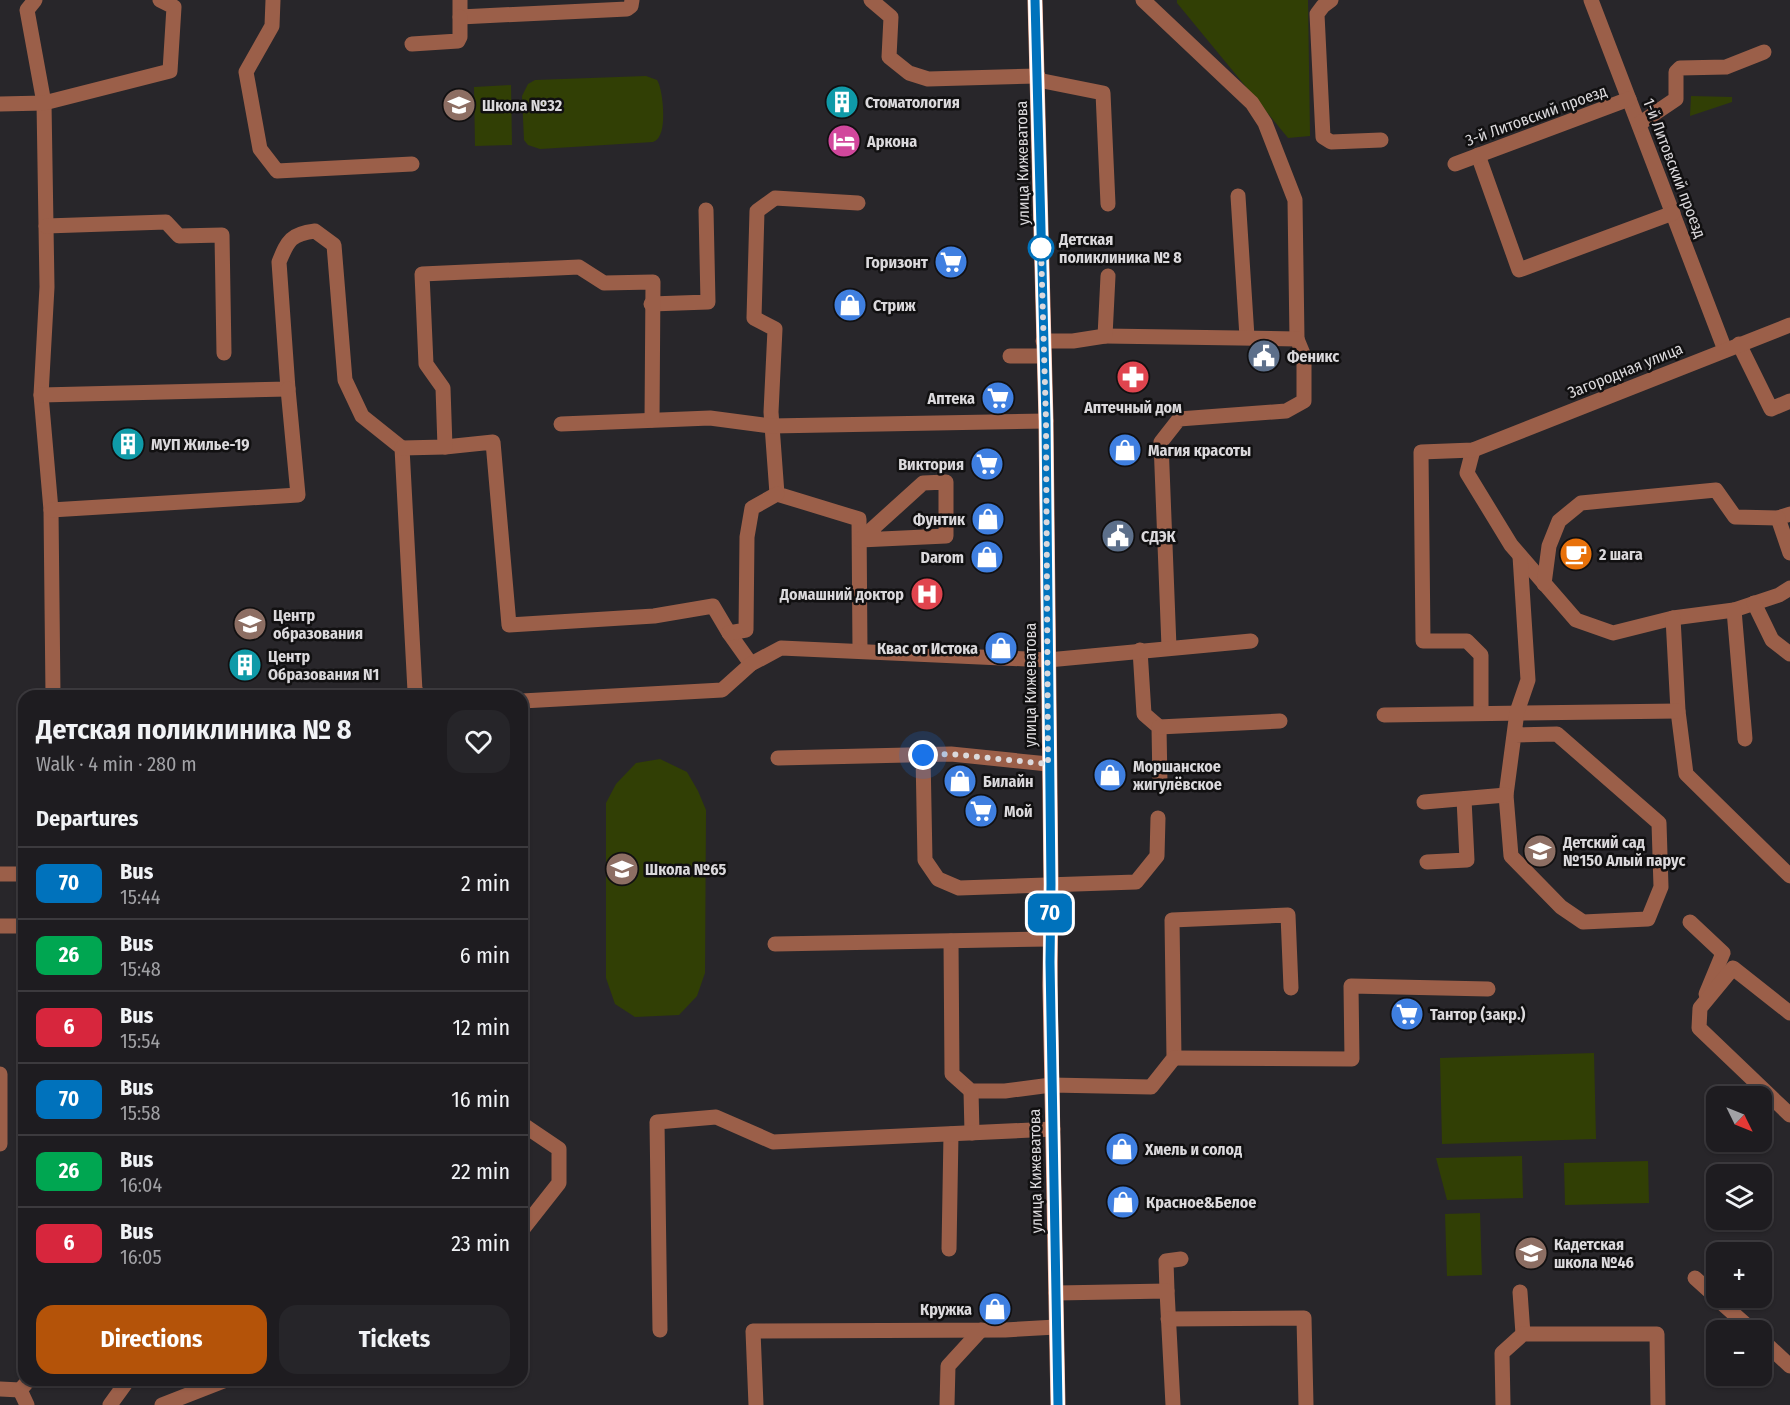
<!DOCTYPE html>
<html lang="en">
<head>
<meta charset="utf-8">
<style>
  :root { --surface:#1e1c20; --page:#262529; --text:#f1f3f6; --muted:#a1a1a5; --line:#3c3a3e; --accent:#b45309 }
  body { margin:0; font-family:"Fira Sans Condensed",sans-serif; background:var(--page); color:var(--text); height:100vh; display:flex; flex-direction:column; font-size:22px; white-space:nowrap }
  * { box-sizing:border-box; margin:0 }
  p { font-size:20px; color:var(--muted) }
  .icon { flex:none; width:33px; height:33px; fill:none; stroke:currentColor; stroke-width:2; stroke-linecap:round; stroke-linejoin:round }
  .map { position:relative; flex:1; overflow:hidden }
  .drawer { position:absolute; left:18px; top:690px; width:510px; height:696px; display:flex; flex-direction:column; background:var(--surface); border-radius:18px; box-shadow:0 2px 4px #0004,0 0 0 2px var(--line) }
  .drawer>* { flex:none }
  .badge { padding:0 12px; border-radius:9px; font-size:21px; line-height:39px }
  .needle { width:39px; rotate:133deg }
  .controls { position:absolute; left:1706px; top:1086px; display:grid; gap:12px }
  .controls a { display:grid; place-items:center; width:66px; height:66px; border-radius:12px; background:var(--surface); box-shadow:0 2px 4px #0004,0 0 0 2px var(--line); font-size:30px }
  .you { position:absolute; width:30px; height:30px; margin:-15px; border:4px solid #fff; border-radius:50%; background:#1a73e8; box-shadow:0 0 0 9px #1a73e833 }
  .map>.badge { position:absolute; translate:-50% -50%; box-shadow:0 0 0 3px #fff }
  h2 { padding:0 18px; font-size:22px; line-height:54px }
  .round { display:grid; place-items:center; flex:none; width:63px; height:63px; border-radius:18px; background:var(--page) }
  .summary { display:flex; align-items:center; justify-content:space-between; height:102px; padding:0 18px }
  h1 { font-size:28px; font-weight:700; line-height:45px }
  .cta { display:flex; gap:12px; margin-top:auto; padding:12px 18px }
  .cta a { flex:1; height:69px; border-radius:18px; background:var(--accent); color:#fff; font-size:24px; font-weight:700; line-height:69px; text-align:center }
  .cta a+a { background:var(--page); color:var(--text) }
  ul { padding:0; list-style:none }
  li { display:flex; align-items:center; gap:18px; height:72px; padding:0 18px; border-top:2px solid var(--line) }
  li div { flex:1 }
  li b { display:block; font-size:22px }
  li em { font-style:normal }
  li .badge { min-width:66px; font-weight:700; text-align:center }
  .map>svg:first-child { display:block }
  .green { fill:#313f05 }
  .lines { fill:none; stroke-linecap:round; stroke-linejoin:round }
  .minor { stroke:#9b5f49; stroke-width:15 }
  .major { stroke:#f0a68b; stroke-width:15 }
  .line-casing { stroke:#fff; stroke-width:14 }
  .line { stroke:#0072bc; stroke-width:9 }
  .walk { stroke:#dbd9dc; stroke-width:6; stroke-dasharray:0 10.8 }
  .stop-dot { fill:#fff; stroke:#0072bc; stroke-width:3 }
  .labels { text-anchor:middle; stroke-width:5; stroke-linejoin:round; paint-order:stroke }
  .poi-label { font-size:16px; font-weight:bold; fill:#dbd9dc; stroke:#111011; text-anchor:start }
  .street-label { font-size:16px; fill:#dbd9dc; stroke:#111011 }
  .stop-label { font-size:16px; font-weight:bold; fill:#dbd9dc; stroke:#111011; text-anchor:start }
</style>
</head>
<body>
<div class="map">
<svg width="1790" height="1405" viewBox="0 0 1790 1405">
  <rect width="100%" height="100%" fill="#28262a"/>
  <!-- green -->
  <g class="green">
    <path d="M1177 0H1308L1310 136 1288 138 1177 3Z"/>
    <path d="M646 76 657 80C663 89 666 125 660 135 658 139 657 140 653 142L540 149 528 145 524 140 522 96 528 84 535 80Z"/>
    <path d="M511 85 512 145 475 146 474 87Z"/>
    <path d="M1691 96 1732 97V102L1690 116Z"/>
    <path d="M660 759 687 772 698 791 706 810 705 973 697 996 679 1015 635 1017 615 1004 606 978V803L616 784 636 763Z"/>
    <path d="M1594 1053 1596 1139 1442 1144 1440 1058Z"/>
    <path d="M1522 1156 1523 1198 1447 1200 1436 1158Z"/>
    <path d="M1648 1161 1649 1203 1565 1205 1564 1163Z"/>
    <path d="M1480 1213 1482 1275 1447 1276 1445 1214Z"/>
  </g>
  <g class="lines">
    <!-- minor -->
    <g class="minor">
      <path d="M35 0 27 10 44 103 47 287 41 395 51 510 53 696"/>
      <path d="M273 0 272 26 246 72 260 149 277 171 412 164"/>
      <path d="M460 0V17L627 9 631 6 632 0"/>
      <path d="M871 0 891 17 889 57 909 73 928 79 1038 76"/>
      <path d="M1143 0 1252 103 1265 123 1295 200 1297 339"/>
      <path d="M1331 0 1323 6 1317 14 1323 137 1331 142 1381 140"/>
      <path d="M1591 0 1725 350"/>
      <path d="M412 44 458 41 460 37V17"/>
      <path d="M1038 80 1103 93 1108 204"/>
      <path d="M0 104 44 103 170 71 174 7 160 0"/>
      <path d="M1639 124 1676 99V72L1680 68 1726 67 1764 52"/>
      <path d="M1478 155 1519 270 1673 213"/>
      <path d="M1455 164 1629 99"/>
      <path d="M1238 196 1247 337"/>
      <path d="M858 203 775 198 757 211 754 318 775 329 771 412 777 494 859 519 860 651"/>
      <path d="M46 226 166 222 179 236 222 235 224 353"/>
      <path d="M651 304 708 302 706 210"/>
      <path d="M1105 336 1297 339 1304 356V401L1286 411 1179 419 1161 442 1169 647"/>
      <path d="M1043 341H1073L1105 336 1108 276"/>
      <path d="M1739 344 1771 409 1790 401"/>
      <path d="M1010 356H1043"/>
      <path d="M41 395 288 389 279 262C288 240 291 234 315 231L334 245 345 380 362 416 402 448 415 691 421 696"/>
      <path d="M561 424 710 418 771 426 1046 421"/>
      <path d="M445 447 493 442 509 625 654 616 713 606 729 633 751 664"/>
      <path d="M402 448 445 447 443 388 426 364 422 274 579 267 604 283 653 282 652 420"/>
      <path d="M1473 450 1467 473 1511 545 1576 620 1613 633 1673 618 1734 610 1779 595 1790 588"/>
      <path d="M946 482V536L860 540 923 483Z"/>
      <path d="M51 510 298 495 288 389"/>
      <path d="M1790 514 1778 518 1790 553"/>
      <path d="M1544 584 1549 546 1559 521 1581 503 1716 490 1735 517 1778 518"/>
      <path d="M1754 603 1772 640 1790 654"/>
      <path d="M1734 610 1745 739"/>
      <path d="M1673 618 1678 711 1686 774 1790 876"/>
      <path d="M729 633 746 630 747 537 752 508 777 494"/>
      <path d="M1140 650 1144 714 1159 727 1160 784"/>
      <path d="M522 701 722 690 751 664 781 648 1048 660 1251 641"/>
      <path d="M1481 712V655L1467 641H1423L1421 452 1473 450 1790 325"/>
      <path d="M1384 715 1678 711"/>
      <path d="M1159 727 1280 721"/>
      <path d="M1515 735 1557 734 1659 823 1661 887 1648 919 1583 922 1561 907 1511 856 1506 795 1517 712 1528 680 1520 556"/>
      <path d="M923 755 925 860 938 879 959 888 1136 882 1157 856 1158 818"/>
      <path d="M778 758 951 754 1048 764"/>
      <path d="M1424 802 1506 795"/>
      <path d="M1427 862 1467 860 1464 799"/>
      <path d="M0 874H24"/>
      <path d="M1690 922 1723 953 1706 994"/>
      <path d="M0 926H24"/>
      <path d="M951 941 952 1074 971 1091H1005L1051 1085 1151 1087 1174 1058 1172 920 1288 915 1291 988"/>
      <path d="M775 944 1049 939"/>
      <path d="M1790 1013 1733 968 1700 1008 1699 1028 1790 1115"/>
      <path d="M1174 1058 1352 1059 1351 986 1488 989"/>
      <path d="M0 1074V1144"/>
      <path d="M971 1091 972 1133"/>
      <path d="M522 1124 559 1149V1183L522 1230"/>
      <path d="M949 1249 951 1134"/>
      <path d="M1695 1278 1716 1297"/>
      <path d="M1167 1291 1166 1261 1181 1259"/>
      <path d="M1520 1292 1523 1334"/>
      <path d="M1056 1293 1167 1291 1173 1405"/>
      <path d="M1716 1298 1752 1330"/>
      <path d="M1168 1319 1304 1318 1306 1405"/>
      <path d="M660 1330 657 1122 716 1117 773 1142 1053 1129"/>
      <path d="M1761 1339 1790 1366"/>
      <path d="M0 1389 20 1390 29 1380"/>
      <path d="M20 1390 27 1405"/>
      <path d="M110 1405 128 1380"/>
      <path d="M162 1405 226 1380"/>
      <path d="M756 1405 753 1331 1005 1330 1056 1327"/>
      <path d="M947 1405 948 1366 981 1330"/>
      <path d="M1503 1405 1502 1353 1523 1334H1657L1658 1405"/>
    </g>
    <!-- major -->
    <path class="major" d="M1035 0 1046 421 1051 884 1050 985 1058 1405"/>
  </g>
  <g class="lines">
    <!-- line casing -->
    <g class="line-casing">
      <path id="line" d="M1035 0 1046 421 1051 884 1050 962 1058 1405"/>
    </g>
    <!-- line -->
    <use href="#line" class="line"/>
    <!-- walk -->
    <path class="walk" d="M923 755 951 754 1048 764 1046 421 1041 248"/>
  </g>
  <!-- icons -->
  <defs>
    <g id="building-disc" transform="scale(1.725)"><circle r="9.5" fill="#0f9aa8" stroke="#111011"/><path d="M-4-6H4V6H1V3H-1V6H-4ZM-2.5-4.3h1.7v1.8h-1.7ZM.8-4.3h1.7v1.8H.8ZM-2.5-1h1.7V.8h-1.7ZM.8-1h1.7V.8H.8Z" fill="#fff"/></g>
    <g id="school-disc" transform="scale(1.725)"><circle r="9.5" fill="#8d6e63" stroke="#111011"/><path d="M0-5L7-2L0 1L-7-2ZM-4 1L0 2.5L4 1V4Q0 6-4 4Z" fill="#fff"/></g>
    <g id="hotel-disc" transform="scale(1.725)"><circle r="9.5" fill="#d1479c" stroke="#111011"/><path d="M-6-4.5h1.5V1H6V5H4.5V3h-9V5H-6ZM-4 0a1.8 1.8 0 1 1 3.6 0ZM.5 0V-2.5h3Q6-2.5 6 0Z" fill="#fff"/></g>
    <g id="supermarket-disc" transform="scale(1.725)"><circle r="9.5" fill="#3f7fe0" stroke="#111011"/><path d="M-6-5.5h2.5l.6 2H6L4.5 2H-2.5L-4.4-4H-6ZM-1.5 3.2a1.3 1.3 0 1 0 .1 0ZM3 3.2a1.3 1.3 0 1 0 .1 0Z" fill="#fff"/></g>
    <g id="shop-disc" transform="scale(1.725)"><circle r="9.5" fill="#3f7fe0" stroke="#111011"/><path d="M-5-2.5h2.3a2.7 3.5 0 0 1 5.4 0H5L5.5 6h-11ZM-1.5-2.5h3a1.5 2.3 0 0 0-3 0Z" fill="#fff"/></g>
    <g id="civic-disc" transform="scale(1.725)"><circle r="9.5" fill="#5c6f8a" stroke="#111011"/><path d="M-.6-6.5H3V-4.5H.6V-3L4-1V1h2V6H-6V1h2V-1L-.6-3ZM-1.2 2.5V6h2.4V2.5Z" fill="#fff"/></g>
    <g id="pharmacy-disc" transform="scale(1.725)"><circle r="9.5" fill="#e0444e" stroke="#111011"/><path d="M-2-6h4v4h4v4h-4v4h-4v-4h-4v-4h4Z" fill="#fff"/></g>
    <g id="cafe-disc" transform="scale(1.725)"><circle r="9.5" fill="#e8710a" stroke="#111011"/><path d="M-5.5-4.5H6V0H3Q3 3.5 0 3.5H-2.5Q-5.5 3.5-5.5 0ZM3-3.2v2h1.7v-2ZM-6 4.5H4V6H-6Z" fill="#fff"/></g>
    <g id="hospital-disc" transform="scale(1.725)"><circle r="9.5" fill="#e0444e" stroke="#111011"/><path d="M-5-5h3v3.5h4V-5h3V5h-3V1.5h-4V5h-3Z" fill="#fff"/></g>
  </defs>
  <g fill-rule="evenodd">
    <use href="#building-disc" x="842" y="102"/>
    <use href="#school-disc" x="459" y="105"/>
    <use href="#hotel-disc" x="844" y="141"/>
    <use href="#supermarket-disc" x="951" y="262"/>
    <use href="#shop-disc" x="850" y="305"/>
    <use href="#civic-disc" x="1264" y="356"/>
    <use href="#pharmacy-disc" x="1133" y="377"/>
    <use href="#supermarket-disc" x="998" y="398"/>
    <use href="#building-disc" x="128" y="444"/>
    <use href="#shop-disc" x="1125" y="450"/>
    <use href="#supermarket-disc" x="987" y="464"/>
    <use href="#shop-disc" x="988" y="519"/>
    <use href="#civic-disc" x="1118" y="536"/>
    <use href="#cafe-disc" x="1576" y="554"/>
    <use href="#shop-disc" x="987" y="557"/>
    <use href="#hospital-disc" x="927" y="594"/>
    <use href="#school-disc" x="250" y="624"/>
    <use href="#shop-disc" x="1001" y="648"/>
    <use href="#building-disc" x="245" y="665"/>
    <use href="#shop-disc" x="1110" y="775"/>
    <use href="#shop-disc" x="960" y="781"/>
    <use href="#supermarket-disc" x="981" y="811"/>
    <use href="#school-disc" x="1540" y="851"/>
    <use href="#school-disc" x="622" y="869"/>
    <use href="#supermarket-disc" x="1407" y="1014"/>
    <use href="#shop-disc" x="1122" y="1149"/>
    <use href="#shop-disc" x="1123" y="1202"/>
    <use href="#school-disc" x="1531" y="1253"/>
    <use href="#shop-disc" x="995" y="1309"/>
  </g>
  <!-- markers -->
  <circle class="stop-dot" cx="1041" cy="248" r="12"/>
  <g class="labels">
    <!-- poi labels -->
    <g class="poi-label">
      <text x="865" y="108">Стоматология</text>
      <text x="482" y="111">Школа №32</text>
      <text x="867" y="147">Аркона</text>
      <text x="928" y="268" text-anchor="end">Горизонт</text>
      <text x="873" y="311">Стриж</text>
      <text x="1287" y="362">Феникс</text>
      <text x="975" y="404" text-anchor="end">Аптека</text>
      <text x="1133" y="413" text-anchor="middle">Аптечный дом</text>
      <text x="151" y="450">МУП Жилье-19</text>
      <text x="1148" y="456">Магия красоты</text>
      <text x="964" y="470" text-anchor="end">Виктория</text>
      <text x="965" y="525" text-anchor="end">Фунтик</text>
      <text x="1141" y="542">СДЭК</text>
      <text x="1599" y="560">2 шага</text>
      <text x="964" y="563" text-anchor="end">Darom</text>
      <text x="904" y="600" text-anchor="end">Домашний доктор</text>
      <text x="273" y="621">Центр<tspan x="273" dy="18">образования</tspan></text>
      <text x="978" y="654" text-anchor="end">Квас от Истока</text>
      <text x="268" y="662">Центр<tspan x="268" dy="18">Образования N1</tspan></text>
      <text x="1133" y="772">Моршанское<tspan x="1133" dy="18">жигулёвское</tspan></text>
      <text x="983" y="787">Билайн</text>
      <text x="1004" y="817">Мой</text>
      <text x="1563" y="848">Детский сад<tspan x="1563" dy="18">№150 Алый парус</tspan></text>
      <text x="645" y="875">Школа №65</text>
      <text x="1430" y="1020">Тантор (закр.)</text>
      <text x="1145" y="1155">Хмель и солод</text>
      <text x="1146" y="1208">Красное&amp;Белое</text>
      <text x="1554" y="1250">Кадетская<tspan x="1554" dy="18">школа №46</tspan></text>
      <text x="972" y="1315" text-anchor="end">Кружка</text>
    </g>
    <!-- street labels -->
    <g class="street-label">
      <text transform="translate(1536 115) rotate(-20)" y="6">3-й Литовский проезд</text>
      <text transform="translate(1022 163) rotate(-91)" y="6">улица Кижеватова</text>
      <text transform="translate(1675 168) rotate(69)" y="6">1-й Литовский проезд</text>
      <text transform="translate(1625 370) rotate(-22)" y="6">Загородная улица</text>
      <text transform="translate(1030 685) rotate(-90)" y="6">улица Кижеватова</text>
      <text transform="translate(1035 1171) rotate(-91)" y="6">улица Кижеватова</text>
    </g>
    <!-- stop labels -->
    <g class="stop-label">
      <text x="1059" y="245">Детская<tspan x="1059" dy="18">поликлиника № 8</tspan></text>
    </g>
  </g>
</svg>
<div class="controls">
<a><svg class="needle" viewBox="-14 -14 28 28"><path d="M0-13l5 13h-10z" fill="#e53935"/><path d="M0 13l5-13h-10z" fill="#a1a1a5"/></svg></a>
<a><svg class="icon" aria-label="layers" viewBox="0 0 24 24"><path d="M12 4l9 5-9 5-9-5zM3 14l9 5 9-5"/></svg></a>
<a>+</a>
<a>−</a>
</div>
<div class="you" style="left:923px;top:755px"></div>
<b class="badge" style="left:1050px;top:913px;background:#0072bc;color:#fff">70</b>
<section class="drawer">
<div class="summary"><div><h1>Детская поликлиника № 8</h1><p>Walk · 4 min · 280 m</p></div><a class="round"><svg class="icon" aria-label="heart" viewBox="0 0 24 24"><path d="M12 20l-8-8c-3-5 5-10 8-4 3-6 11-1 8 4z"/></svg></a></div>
<h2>Departures</h2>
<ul>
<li><span class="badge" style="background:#0072bc;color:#fff">70</span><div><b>Bus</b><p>15:44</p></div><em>2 min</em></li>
<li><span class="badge" style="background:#00a651;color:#fff">26</span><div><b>Bus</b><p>15:48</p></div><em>6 min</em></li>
<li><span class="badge" style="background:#d7263d;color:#fff">6</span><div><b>Bus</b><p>15:54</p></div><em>12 min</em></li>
<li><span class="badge" style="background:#0072bc;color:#fff">70</span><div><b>Bus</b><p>15:58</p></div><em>16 min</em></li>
<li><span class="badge" style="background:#00a651;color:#fff">26</span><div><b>Bus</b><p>16:04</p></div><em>22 min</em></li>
<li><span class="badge" style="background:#d7263d;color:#fff">6</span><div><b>Bus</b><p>16:05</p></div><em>23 min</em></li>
</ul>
<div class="cta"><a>Directions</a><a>Tickets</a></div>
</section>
</div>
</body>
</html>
